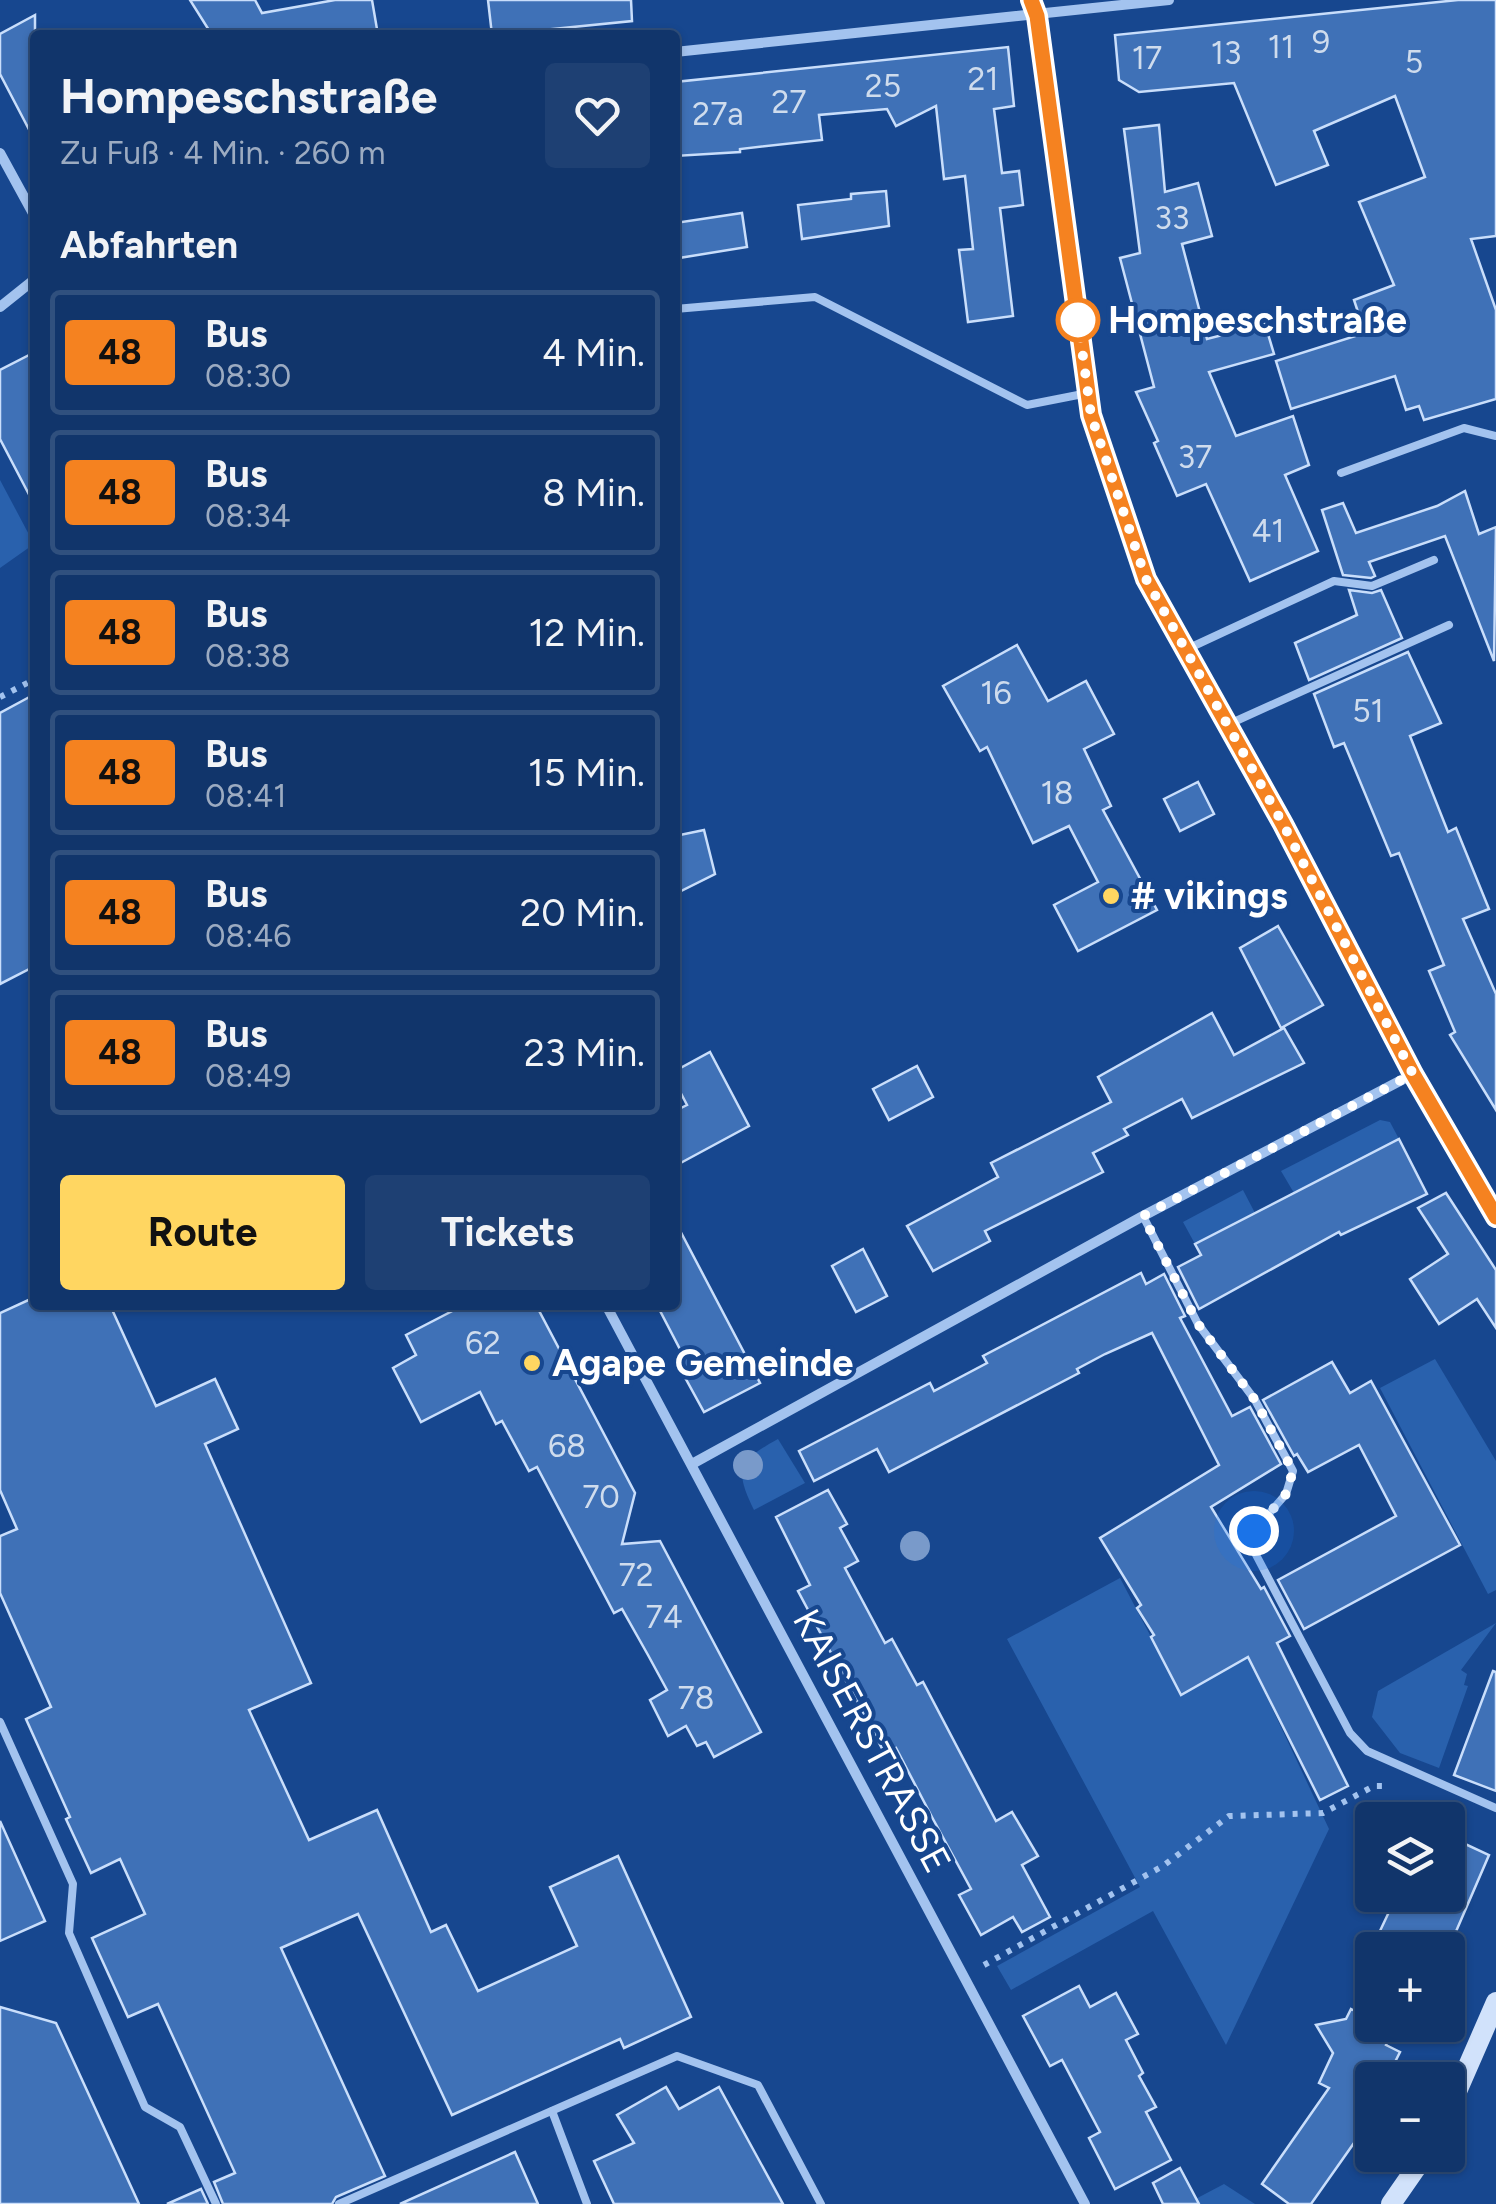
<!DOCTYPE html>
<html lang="de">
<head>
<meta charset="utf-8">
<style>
  :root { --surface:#11356b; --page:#1e4073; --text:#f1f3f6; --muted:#9cabc1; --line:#30507e; --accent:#ffd661 }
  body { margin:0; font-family:Figtree,sans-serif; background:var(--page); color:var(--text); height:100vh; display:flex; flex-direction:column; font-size:38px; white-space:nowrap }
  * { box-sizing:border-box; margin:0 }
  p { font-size:32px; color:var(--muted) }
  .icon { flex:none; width:55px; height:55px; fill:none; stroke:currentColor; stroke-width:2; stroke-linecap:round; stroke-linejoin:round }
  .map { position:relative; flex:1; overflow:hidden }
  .details { position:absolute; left:30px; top:30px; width:650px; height:1280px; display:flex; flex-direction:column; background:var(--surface); border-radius:10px; box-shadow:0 2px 8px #0004,0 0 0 2px var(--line) }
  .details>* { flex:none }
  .badge { padding:0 20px; border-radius:8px; font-size:35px; line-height:65px }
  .tools { position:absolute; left:1355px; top:1802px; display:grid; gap:20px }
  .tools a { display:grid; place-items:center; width:110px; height:110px; border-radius:10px; background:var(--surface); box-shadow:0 2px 8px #0004,0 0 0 2px var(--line); font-size:50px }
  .you { position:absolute; width:50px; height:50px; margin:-25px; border:8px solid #fff; border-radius:50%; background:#1a73e8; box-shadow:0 0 0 15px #1a73e833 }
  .map>.badge { position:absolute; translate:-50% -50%; box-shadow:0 0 0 5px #fff }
  h2 { padding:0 30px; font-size:38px; line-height:90px }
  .round { display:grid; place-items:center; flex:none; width:105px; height:105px; border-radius:10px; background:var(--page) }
  .overview { display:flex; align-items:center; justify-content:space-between; height:170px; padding:0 30px }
  h1 { font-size:48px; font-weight:700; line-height:75px }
  .action { display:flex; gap:20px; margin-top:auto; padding:20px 30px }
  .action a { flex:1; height:115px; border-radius:10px; background:var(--accent); color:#111; font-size:40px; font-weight:700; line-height:115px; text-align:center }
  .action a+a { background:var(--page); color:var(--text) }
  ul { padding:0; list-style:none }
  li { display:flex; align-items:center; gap:30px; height:125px; margin:0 20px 15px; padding:0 10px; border:5px solid var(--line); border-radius:10px }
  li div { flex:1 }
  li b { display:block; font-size:38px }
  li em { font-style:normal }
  li .badge { min-width:110px; font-weight:700; text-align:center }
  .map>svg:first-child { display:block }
  .green { fill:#2961ad }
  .building { fill:#3f71b7; stroke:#c9defb; stroke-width:2.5 }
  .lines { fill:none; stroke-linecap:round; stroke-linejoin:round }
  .path { stroke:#a3c3ef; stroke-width:6; stroke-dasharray:5 8; stroke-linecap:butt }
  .service { stroke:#a3c3ef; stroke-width:8 }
  .minor { stroke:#a3c3ef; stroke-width:10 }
  .secondary { stroke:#d1e2fb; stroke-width:20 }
  .tree { fill:#799aca }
  .line-casing { stroke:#fff; stroke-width:22 }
  .line { stroke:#f58220; stroke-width:15 }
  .walk { stroke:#fff; stroke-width:10; stroke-dasharray:0 18 }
  .stop-dot { fill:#fff; stroke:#f58220; stroke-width:5 }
  .poi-dot { fill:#ffd661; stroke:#17478f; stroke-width:4 }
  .labels { text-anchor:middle; stroke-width:8; stroke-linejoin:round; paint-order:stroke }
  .number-label { font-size:32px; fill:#cfdced }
  .stop-label { font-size:38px; font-weight:bold; fill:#fff; stroke:#17478f; text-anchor:start }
  .poi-label { font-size:38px; font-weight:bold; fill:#fff; stroke:#17478f; text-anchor:start }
  .street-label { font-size:38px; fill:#fff; stroke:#17478f }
</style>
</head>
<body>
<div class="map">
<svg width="1496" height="2204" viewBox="0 0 1496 2204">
  <rect width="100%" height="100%" fill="#17478f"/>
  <!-- green -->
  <g class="green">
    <path d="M0 480 34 544 0 568Z"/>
    <path d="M1380 1120 1390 1122 1399 1139 1294 1193 1281 1171Z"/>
    <path d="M1243 1190 1255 1213 1195 1244 1183 1222Z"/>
    <path d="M1435 1359 1496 1461V1590L1488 1594 1380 1388Z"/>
    <path d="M778 1439 805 1483 754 1510C734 1469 738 1461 778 1439Z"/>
    <path d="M1120 1578 1181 1694 1248 1657 1329 1829 1226 2045 1153 1911 1011 1990 997 1966 1140 1887 1007 1639Z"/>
    <path d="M1496 1623 1461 1670 1467 1674 1464 1685 1468 1686 1439 1768 1400 1753 1372 1717 1378 1691Z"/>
    <path d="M1224 2184 1255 2204H1186Z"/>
  </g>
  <!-- building -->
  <g class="building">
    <path d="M190 0H255L262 13 335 0H372L378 35H212Z"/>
    <path d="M488 0H631L632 21 492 35Z"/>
    <path d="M1458 0H1496V236L1471 239 1496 310V399L1424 420 1419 406 1406 410 1395 376 1291 409 1276 361 1365 333 1354 300 1394 285 1359 202 1425 177 1395 96 1314 131 1328 165 1276 185 1234 83 1139 92 1119 80 1115 35Z"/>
    <path d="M35 15V141L0 74V34Z"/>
    <path d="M1008 47 1014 106 994 109 1002 173 1019 171 1023 205 1000 208 1013 316 968 322 959 250 973 249 965 176 944 179 936 106 896 126 887 109 819 115 822 140 740 149V152L675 156V82Z"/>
    <path d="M1159 125 1165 192 1198 183 1212 236 1182 244 1207 339 1265 324 1274 354 1209 372 1236 436 1293 416 1309 465 1285 475 1318 551 1250 581 1206 484 1177 496 1154 443 1158 441 1136 392 1154 387 1120 258 1140 253 1124 129Z"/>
    <path d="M886 191 889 226 802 239 798 205 851 199V194Z"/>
    <path d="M742 213 747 247 679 258 675 223Z"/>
    <path d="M35 352V506L0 439V370Z"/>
    <path d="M1465 491 1479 534 1496 527 1494 661 1445 536 1369 562 1375 576 1371 578 1343 575 1322 510 1343 503 1356 533 1437 506Z"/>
    <path d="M1349 590 1372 593 1381 590 1402 638 1309 680 1295 643 1357 615Z"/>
    <path d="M1017 645 1048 701 1086 681 1114 734 1084 749 1111 806 1103 810 1157 910 1078 951 1054 905 1098 882 1069 826 1033 843 987 747 980 751 943 686Z"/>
    <path d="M1408 652 1441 723 1410 736 1448 832 1456 828 1489 909 1463 919 1496 994V1110L1450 1035 1455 1032 1429 971 1444 965 1399 853 1391 856 1344 743 1334 747 1314 694Z"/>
    <path d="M35 694V966L0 984V713Z"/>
    <path d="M1198 782 1214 814 1180 831 1164 799Z"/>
    <path d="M704 830 715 874 675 894V836Z"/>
    <path d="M1278 926 1323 1005 1281 1028 1240 948Z"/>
    <path d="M1212 1013 1234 1055 1284 1028 1304 1063 1192 1118 1182 1099 1124 1129 1128 1135 1093 1153 1103 1172 985 1231 990 1241 933 1271 907 1226 998 1177 991 1163 1111 1102 1098 1077Z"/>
    <path d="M710 1052 749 1126 675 1166V1111L687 1105 675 1082V1071Z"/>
    <path d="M917 1066 933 1097 889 1120 873 1089Z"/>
    <path d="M1399 1139 1427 1194 1341 1235 1339 1232 1199 1309 1178 1267 1201 1255 1195 1244Z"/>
    <path d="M1446 1193 1496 1270V1328L1477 1299 1439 1324 1410 1279 1448 1254 1418 1208Z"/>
    <path d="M675 1221 760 1383 704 1412 676 1361 684 1357 657 1305H675Z"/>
    <path d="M863 1249 887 1296 856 1312 832 1266Z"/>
    <path d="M1141 1273 1146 1284 1164 1274 1185 1316 1180 1318 1232 1416 1250 1407 1281 1464 1211 1507 1261 1589 1264 1587 1290 1636 1277 1643 1348 1786 1320 1800 1248 1657 1181 1695 1151 1637 1154 1635 1137 1608 1141 1605 1100 1538 1219 1465 1152 1333 1105 1354 1077 1369 1079 1373 889 1472 877 1449 814 1481 799 1451 930 1383 934 1391 987 1363 983 1356Z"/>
    <path d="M35 1297V1305H110L156 1406 215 1379 238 1429 205 1444 311 1683 249 1710 309 1840 377 1810 431 1932 446 1925 478 1991 577 1946 550 1887 618 1856 691 2017 624 2048 620 2039 452 2115 358 1914 281 1948 385 2176 336 2197 332 2204H223L214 2182 235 2173 158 2004 128 2017 92 1938 145 1914 120 1859 91 1873 66 1819 70 1817 26 1719 51 1707 0 1593V1536L17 1529 0 1490V1313Z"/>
    <path d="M464 1305H536L635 1493 622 1544 660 1541 761 1732 714 1757 706 1742 697 1746 686 1726 668 1736 650 1700 667 1690 648 1655 622 1609 614 1613 537 1467 529 1471 502 1421 496 1424 480 1392 421 1422 393 1368 416 1355 406 1335Z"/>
    <path d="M1332 1362 1350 1393 1371 1381 1460 1545 1304 1629 1278 1580 1396 1516 1359 1445 1308 1472 1297 1454 1294 1456 1263 1400Z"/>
    <path d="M828 1490 847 1524 840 1528 858 1561 845 1568 885 1643 892 1639 917 1685 923 1682 996 1821 1012 1812 1038 1856 1022 1865 1050 1917 1022 1932 1013 1917 981 1935 959 1895 971 1889 933 1819 896 1748 885 1754 798 1591 810 1585 776 1517Z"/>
    <path d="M1493 1671 1496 1672V1791L1454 1775Z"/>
    <path d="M0 1821 45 1921 0 1941Z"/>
    <path d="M1448 1836 1489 1855 1448 1950H1390L1395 1940 1379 1933 1397 1895H1448Z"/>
    <path d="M1079 1986 1090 2007 1116 1993 1138 2034 1126 2040 1143 2073 1139 2076 1156 2107 1146 2112 1171 2160 1115 2189 1089 2138 1100 2132 1062 2060 1050 2066 1023 2016Z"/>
    <path d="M0 2007 56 2023 139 2204H0Z"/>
    <path d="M1351 2009 1372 2020V2025L1393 2029 1386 2045 1400 2052 1386 2080H1372V2109L1361 2133 1311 2204H1289L1262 2184 1329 2088 1319 2083 1333 2053 1316 2025 1346 2019Z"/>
    <path d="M666 2087 679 2109 719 2087 783 2204H614L594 2161 634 2143 617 2115Z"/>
    <path d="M515 2152 538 2204H400Z"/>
    <path d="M1180 2168 1199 2204H1163L1153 2183Z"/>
    <path d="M201 2189 208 2204H167Z"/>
  </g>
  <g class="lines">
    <!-- path -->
    <g class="path">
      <path d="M0 697 35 679"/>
      <path d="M984 1965 1163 1866 1229 1816 1323 1813 1374 1786H1387"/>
    </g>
    <!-- service -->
    <g class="service">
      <path d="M675 309 815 297 1027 405 1088 393"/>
      <path d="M1341 473 1464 428 1496 436"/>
      <path d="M1185 650 1334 581 1372 586 1434 560"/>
      <path d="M1227 725 1449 625"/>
      <path d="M1143 1216 1198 1324 1255 1400 1293 1471 1286 1494 1254 1531V1551L1350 1733 1367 1751 1496 1808"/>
      <path d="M0 1722 73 1884 69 1933 145 2107 180 2127 216 2204"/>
      <path d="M552 2111 587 2204"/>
      <path d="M339 2204 677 2056 758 2085 821 2204"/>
    </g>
    <!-- minor -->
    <g class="minor">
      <path d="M1031 0 1037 16 1091 415 1145 579 1283 824 1413 1074 1496 1217"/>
      <path d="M675 52 1169 0"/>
      <path d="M0 153 35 217"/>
      <path d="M0 307 35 279"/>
      <path d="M606 1305 1085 2204"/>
      <path d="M692 1464 1143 1216 1413 1074"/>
    </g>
    <!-- secondary -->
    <g class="secondary">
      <path d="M1448 2112 1496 2002"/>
      <path d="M1391 2204 1425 2155"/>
    </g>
  </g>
  <!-- trees -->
  <g class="tree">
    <circle cx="748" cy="1465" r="15"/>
    <circle cx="915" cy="1546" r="15"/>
  </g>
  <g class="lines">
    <!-- line casing -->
    <g class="line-casing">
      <path id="line" d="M1031 0 1037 16 1091 415 1146 579 1283 824 1413 1074 1496 1217"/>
    </g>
    <!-- line -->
    <use href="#line" class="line"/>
    <!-- walk -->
    <path class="walk" d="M1078 320 1091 415 1146 579 1283 824 1413 1074 1143 1216 1198 1324 1255 1400 1293 1471 1286 1494 1254 1531"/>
  </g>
  <!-- markers -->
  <circle class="stop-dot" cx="1078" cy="320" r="20"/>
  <g class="poi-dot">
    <circle cx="1111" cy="896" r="10"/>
    <circle cx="532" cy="1363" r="10"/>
  </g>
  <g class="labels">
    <!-- number labels -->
    <g class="number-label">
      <text x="1321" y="53">9</text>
      <text x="1281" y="58">11</text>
      <text x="1226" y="64">13</text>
      <text x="1147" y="69">17</text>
      <text x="1414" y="73">5</text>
      <text x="983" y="90">21</text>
      <text x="883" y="97">25</text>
      <text x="789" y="113">27</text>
      <text x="718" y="125">27a</text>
      <text x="1172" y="229">33</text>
      <text x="1195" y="468">37</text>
      <text x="1268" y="542">41</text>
      <text x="996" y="704">16</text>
      <text x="1368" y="722">51</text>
      <text x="1057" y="804">18</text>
      <text x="483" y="1354">62</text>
      <text x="567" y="1457">68</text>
      <text x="601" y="1508">70</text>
      <text x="636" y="1586">72</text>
      <text x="664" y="1628">74</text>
      <text x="696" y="1709">78</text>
    </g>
    <!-- stop labels -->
    <g class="stop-label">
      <text x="1108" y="333">Hompeschstraße</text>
    </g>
    <!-- poi labels -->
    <g class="poi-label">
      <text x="1131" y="909"># vikings</text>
      <text x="552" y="1376">Agape Gemeinde</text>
    </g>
    <!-- street labels -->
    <g class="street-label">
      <text transform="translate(872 1741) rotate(62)" y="13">KAISERSTRASSE</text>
    </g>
  </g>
</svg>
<div class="tools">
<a><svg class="icon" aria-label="layers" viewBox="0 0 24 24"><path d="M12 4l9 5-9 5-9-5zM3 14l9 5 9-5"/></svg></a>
<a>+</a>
<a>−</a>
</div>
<div class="you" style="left:1254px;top:1531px"></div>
<section class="details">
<div class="overview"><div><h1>Hompeschstraße</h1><p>Zu Fuß · 4 Min. · 260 m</p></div><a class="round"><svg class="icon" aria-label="heart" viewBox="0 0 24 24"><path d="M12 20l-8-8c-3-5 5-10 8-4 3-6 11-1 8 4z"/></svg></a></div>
<h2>Abfahrten</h2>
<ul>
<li><span class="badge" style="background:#f58220;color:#111">48</span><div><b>Bus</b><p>08:30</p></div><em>4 Min.</em></li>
<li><span class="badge" style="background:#f58220;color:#111">48</span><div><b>Bus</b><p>08:34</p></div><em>8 Min.</em></li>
<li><span class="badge" style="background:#f58220;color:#111">48</span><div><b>Bus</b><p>08:38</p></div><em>12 Min.</em></li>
<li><span class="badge" style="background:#f58220;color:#111">48</span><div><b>Bus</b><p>08:41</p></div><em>15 Min.</em></li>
<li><span class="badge" style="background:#f58220;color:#111">48</span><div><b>Bus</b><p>08:46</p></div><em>20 Min.</em></li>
<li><span class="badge" style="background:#f58220;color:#111">48</span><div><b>Bus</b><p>08:49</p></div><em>23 Min.</em></li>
</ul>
<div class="action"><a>Route</a><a>Tickets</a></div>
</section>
</div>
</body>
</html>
